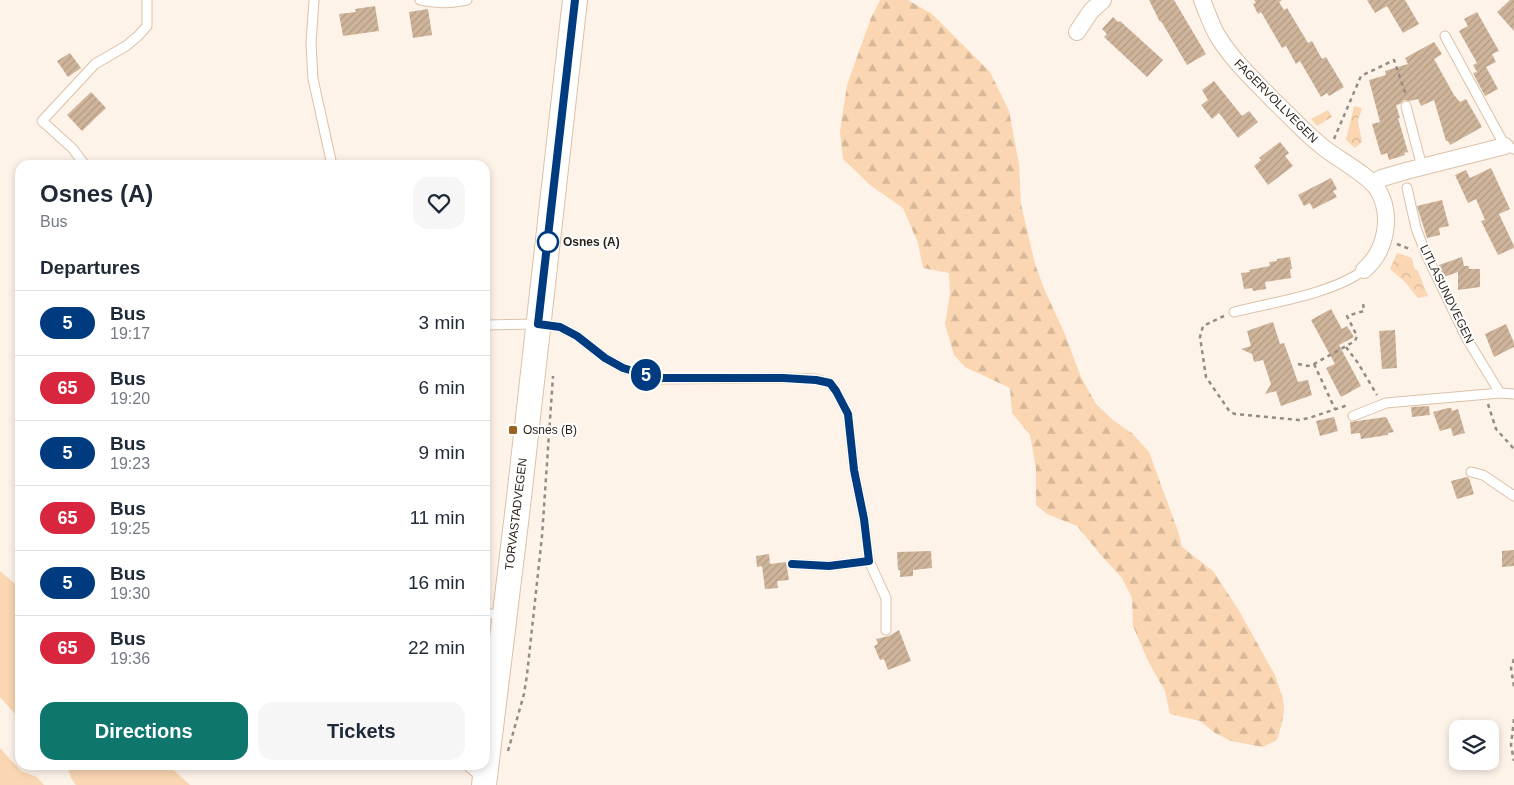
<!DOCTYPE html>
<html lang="en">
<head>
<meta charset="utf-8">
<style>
  :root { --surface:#fff; --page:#f6f6f7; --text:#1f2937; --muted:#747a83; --line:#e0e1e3; --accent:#0f766e }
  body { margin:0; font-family:Arial,sans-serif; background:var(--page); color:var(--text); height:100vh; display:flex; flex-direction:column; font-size:19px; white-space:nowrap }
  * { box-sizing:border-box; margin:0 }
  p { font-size:16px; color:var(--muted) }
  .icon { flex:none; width:28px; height:28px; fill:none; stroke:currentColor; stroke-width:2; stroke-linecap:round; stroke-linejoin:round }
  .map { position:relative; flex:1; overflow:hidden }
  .sheet { position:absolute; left:15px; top:160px; width:475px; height:610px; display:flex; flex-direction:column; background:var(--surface); border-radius:15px; box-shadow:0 2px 8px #0003 }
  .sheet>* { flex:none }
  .badge { padding:0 10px; border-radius:16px; font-size:18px; line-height:32px }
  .fabs { position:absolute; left:1449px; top:720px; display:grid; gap:10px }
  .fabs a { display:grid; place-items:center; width:50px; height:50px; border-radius:10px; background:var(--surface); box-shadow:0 2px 8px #0003; font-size:25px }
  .map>.badge { position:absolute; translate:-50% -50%; box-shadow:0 0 0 2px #fff }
  h2 { padding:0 25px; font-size:19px; line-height:45px }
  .round { display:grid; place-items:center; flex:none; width:52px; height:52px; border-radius:15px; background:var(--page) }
  .head { display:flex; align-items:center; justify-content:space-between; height:85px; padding:0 25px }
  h1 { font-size:24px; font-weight:600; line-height:38px }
  .primary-button { display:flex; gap:10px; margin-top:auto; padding:10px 25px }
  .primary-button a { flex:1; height:58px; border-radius:15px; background:var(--accent); color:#fff; font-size:20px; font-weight:600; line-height:58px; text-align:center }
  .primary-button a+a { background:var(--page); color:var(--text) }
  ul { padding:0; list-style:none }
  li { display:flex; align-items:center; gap:15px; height:65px; padding:0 25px; border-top:1px solid var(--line) }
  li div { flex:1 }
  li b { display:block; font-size:19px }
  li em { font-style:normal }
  li .badge { min-width:55px; font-weight:700; text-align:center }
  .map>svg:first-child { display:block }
  .grass { fill:#fad6b2 }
  .forest { fill:url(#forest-firs) }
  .park { fill:url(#park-crowns) }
  .building { fill:url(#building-hatch) }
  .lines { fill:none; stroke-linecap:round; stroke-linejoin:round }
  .lane-casing { stroke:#dcc1a7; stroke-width:11 }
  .street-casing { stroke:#dcc1a7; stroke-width:18 }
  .secondary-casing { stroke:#dcc1a7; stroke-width:26 }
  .path { stroke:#968b82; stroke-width:2.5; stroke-dasharray:4 4; stroke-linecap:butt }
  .lane { stroke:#fff; stroke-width:9 }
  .street { stroke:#fff; stroke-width:16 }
  .secondary { stroke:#fff; stroke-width:24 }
  .line-casing { stroke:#fff; stroke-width:11 }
  .line { stroke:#003b80; stroke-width:8 }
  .stop-dot { fill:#fff; stroke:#003b80; stroke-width:2.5 }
  .poi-dot { fill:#9b631f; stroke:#fff; stroke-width:2 }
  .labels { text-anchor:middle; stroke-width:4; stroke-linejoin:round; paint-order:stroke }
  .street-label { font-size:12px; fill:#291f16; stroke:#fff }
  .stop-label { font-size:12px; font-weight:bold; fill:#291f16; stroke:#fff; text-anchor:start }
  .poi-label { font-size:12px; fill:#291f16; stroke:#fff; text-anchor:start }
</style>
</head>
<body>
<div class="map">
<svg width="1514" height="785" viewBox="0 0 1514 785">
  <defs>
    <pattern id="forest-firs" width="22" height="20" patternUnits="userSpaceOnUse" patternTransform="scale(1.25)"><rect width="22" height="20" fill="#fad6b2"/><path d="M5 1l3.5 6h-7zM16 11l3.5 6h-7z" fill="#d6b798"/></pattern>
    <pattern id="park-crowns" width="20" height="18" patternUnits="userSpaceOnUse" patternTransform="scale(1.25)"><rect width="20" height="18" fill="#fad6b2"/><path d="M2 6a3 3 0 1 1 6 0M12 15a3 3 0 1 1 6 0" fill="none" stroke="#d6b798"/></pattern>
    <pattern id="building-hatch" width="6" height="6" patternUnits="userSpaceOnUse" patternTransform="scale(1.25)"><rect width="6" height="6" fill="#ceb49a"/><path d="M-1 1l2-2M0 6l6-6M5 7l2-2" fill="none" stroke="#b19a84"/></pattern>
  </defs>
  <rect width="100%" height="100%" fill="#fef3e9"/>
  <!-- grass -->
  <g class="grass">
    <path d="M0 571 20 588V716L16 715 0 697Z"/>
    <path d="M0 748 21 771 37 777 44 785H0Z"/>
    <path d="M67 765H168L190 785H76L71 778Z"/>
  </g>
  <!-- forest -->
  <path class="forest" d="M880 0H908L932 14 990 72 1009 111 1019 164 1021 204 1035 264 1045 291 1064 332 1081 377 1096 404 1113 420 1133 434 1149 452 1179 534 1182 547 1213 571 1238 609 1275 675 1283 699 1284 710 1282 723 1277 740 1263 747 1231 741 1215 733 1200 721 1170 714 1165 691 1148 661 1133 626 1132 598 1122 578 1100 554 1077 526 1047 514 1036 505V469L1030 435 1012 413 1010 388 965 367 954 355 945 324 950 294 949 273 923 268 918 243 903 208 870 185 843 159 840 131 847 85 871 18Z"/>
  <!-- park -->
  <g class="park">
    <path d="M1354 106 1362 108 1358 121 1362 142 1355 148 1346 140Z"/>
    <path d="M1328 110 1332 117 1317 126 1311 119Z"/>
    <path d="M1397 253 1412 258 1414 268 1418 271 1428 296 1418 298 1405 282 1390 269Z"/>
  </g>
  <!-- building -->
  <g class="building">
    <path d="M1149 0H1174L1206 54 1187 65 1161 21 1160 22Z"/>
    <path d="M1254 0H1282L1279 2 1284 10 1287 8 1308 43 1312 41 1322 59 1326 57 1344 87 1329 96 1327 93 1321 97 1300 61 1296 64 1286 46 1282 48 1261 12 1258 14 1253 4 1256 3Z"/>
    <path d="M1367 0H1405L1419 24 1403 33 1387 6 1375 13Z"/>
    <path d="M1510 0H1514V31L1497 12Z"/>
    <path d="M375 6 379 31 343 36 339 14 356 12 355 9Z"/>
    <path d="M428 9 432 35 413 38 409 12Z"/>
    <path d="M1477 12 1499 51 1492 54 1496 62 1486 67 1498 89 1485 96 1473 73 1477 72 1473 65 1477 63 1459 31 1468 26 1464 19Z"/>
    <path d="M1113 17 1118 22 1120 21 1163 60 1147 77 1104 37 1107 34 1102 29Z"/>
    <path d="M1434 42 1442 54 1434 59 1454 95 1460 102 1466 99 1482 127 1450 145 1448 141H1446L1434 100 1421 106 1418 99 1410 101 1404 100 1400 104 1396 105 1400 118H1398L1408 152 1404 153 1405 155 1389 160 1387 153 1381 155 1372 124 1380 122 1369 80 1386 75 1385 71 1408 64 1405 58Z"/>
    <path d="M70 53 81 68 68 77 57 61Z"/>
    <path d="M1214 81 1242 116 1249 111 1258 122 1238 138 1219 113 1212 119 1201 105 1208 100 1202 90Z"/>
    <path d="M91 92 106 108 82 131 67 115Z"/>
    <path d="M1280 142 1289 153 1285 156 1293 166 1268 185 1254 166 1261 160 1259 158Z"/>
    <path d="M1491 168 1510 209 1499 214 1514 246V248L1498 255 1481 221 1485 220 1476 199 1468 203 1455 175 1466 170 1470 178Z"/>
    <path d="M1331 178 1337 189 1333 191 1337 197 1313 209 1310 203 1304 206 1298 195Z"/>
    <path d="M1442 200 1449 226 1439 228 1440 235 1427 238 1417 206Z"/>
    <path d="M1290 257 1292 269H1290L1291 278 1265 282 1266 289 1253 291 1252 288 1244 289 1241 273 1250 272 1249 270 1270 266 1269 262 1277 261V259Z"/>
    <path d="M1462 257 1464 266H1469V269H1480V287L1458 290V272L1444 277 1439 265Z"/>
    <path d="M1331 309 1342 329 1347 326 1354 337 1339 345 1361 386 1341 397 1326 368 1335 364 1311 320Z"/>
    <path d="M1273 322 1280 344 1284 343 1298 382 1308 380 1312 395 1281 406 1276 391 1265 394 1271 384 1263 360 1254 362 1252 354 1241 349 1251 346 1247 331Z"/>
    <path d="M1506 324 1514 343V347L1494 357 1485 334Z"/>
    <path d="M1395 330 1397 368 1382 369 1379 331Z"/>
    <path d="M1429 406 1430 415 1412 417 1411 407Z"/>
    <path d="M1448 408H1451L1452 411 1458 409 1465 433 1453 436 1451 428 1440 431 1433 412Z"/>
    <path d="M1334 417 1338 431 1320 436 1316 421Z"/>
    <path d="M1386 417 1394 432 1388 433V435L1361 439 1360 433 1351 434 1350 422Z"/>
    <path d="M1467 477 1469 478 1474 494 1457 499 1451 481Z"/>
    <path d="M1514 550V566L1502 567V551Z"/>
    <path d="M931 551 932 568 913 570V576L900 577V570H898L897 552Z"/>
    <path d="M769 554 770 564 786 562 789 580 777 581 778 588 765 589 762 566 757 567 756 556Z"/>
    <path d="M899 630 911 661 888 670 884 659 880 660 874 646 878 644 876 639 889 636Z"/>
  </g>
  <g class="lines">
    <!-- lane casing -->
    <g class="lane-casing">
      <g id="lane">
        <path d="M314 0 311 43 313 79 332 165"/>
        <path d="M420 0C435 4 452 3 467 0"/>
        <path d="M1445 36 1505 146 1514 149"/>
        <path d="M1406 106 1422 167"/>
        <path d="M85 165 72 148 42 121 95 64 126 46 138 36 147 26V0"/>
        <path d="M1407 188 1416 228 1426 254 1467 339 1500 393"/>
        <path d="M1234 312C1274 302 1332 294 1364 270"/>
        <path d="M485 325 538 324 560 327 577 336 605 358 623 368 657 379 783 378 816 379 830 383 836 391 848 414 854 470 864 519 869 561 886 598V630"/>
        <path d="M1353 416 1386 403 1500 393 1514 394"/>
        <path d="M1471 472 1483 475 1514 496"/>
        <path d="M792 564 829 566 869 561"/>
        <path d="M485 614H504"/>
        <path d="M467 765 475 772 485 775"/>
      </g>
    </g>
    <!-- street casing -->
    <g class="street-casing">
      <g id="street">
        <path d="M1202 0C1207 12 1211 24 1217 35 1232 60 1254 80 1274 101 1291 117 1306 134 1324 148 1338 159 1370 176 1378 190 1393 216 1386 251 1364 270"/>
        <path d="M1077 32 1091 11 1103 0"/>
        <path d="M1372 183 1382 178 1406 171 1505 146"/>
      </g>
    </g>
    <!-- secondary casing -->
    <g class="secondary-casing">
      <path id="secondary" d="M484 785 518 506 575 0"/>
    </g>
    <!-- path -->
    <g class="path">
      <path d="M1334 139 1361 76 1394 60 1406 95"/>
      <path d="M1397 244 1412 250"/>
      <path d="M1224 316 1203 326 1200 337 1206 377 1230 412 1235 414 1299 420 1309 418 1348 405"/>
      <path d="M1346 347 1358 363 1377 395"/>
      <path d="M1298 364 1308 366 1314 364 1355 341 1357 336 1347 316 1364 311 1363 303"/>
      <path d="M1314 364 1335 409"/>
      <path d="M1488 404 1496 429 1514 449"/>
      <path d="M1514 659 1511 668 1514 687"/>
      <path d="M1514 719 1511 745 1514 761"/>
      <path d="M508 751 524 694 527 675 542 536 553 376"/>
    </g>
    <!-- lane -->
    <use href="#lane" class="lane"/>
    <!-- street -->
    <use href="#street" class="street"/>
    <!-- secondary -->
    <use href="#secondary" class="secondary"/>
  </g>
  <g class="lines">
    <!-- line casing -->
    <g class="line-casing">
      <path id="line" d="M575 0 538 324 560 327 577 336 605 358 623 368 657 378H783L816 380 830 383 836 391 848 414 854 470 864 519 869 561 829 566 792 564"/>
    </g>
    <!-- line -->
    <use href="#line" class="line"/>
  </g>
  <!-- markers -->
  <circle class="stop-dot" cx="548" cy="242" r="10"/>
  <rect class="poi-dot" x="508" y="425" width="10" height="10" rx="2.5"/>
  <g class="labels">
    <!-- street labels -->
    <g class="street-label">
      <text transform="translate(1276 101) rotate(45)" y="4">FAGERVOLLVEGEN</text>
      <text transform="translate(1447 294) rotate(64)" y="4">LITLASUNDVEGEN</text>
      <text transform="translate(516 514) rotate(-83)" y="4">TORVASTADVEGEN</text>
    </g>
    <!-- stop labels -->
    <g class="stop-label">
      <text x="563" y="246">Osnes (A)</text>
    </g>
    <!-- poi labels -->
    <g class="poi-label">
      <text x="523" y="434">Osnes (B)</text>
    </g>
  </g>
</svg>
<div class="fabs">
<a><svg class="icon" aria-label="layers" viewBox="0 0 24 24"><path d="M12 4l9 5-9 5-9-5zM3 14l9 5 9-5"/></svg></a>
</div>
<b class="badge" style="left:646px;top:375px;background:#003b80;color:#fff">5</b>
<section class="sheet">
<div class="head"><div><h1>Osnes (A)</h1><p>Bus</p></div><a class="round"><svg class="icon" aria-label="heart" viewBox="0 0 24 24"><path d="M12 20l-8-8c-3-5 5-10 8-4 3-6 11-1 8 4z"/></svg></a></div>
<h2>Departures</h2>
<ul>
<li><span class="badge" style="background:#003b80;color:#fff">5</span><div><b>Bus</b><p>19:17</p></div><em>3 min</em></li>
<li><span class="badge" style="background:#d7263d;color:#fff">65</span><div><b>Bus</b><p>19:20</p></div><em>6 min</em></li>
<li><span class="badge" style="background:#003b80;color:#fff">5</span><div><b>Bus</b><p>19:23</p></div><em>9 min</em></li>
<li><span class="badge" style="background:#d7263d;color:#fff">65</span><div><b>Bus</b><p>19:25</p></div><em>11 min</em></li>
<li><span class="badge" style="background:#003b80;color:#fff">5</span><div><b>Bus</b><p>19:30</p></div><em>16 min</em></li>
<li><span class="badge" style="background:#d7263d;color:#fff">65</span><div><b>Bus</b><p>19:36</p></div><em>22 min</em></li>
</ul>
<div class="primary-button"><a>Directions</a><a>Tickets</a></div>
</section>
</div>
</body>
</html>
